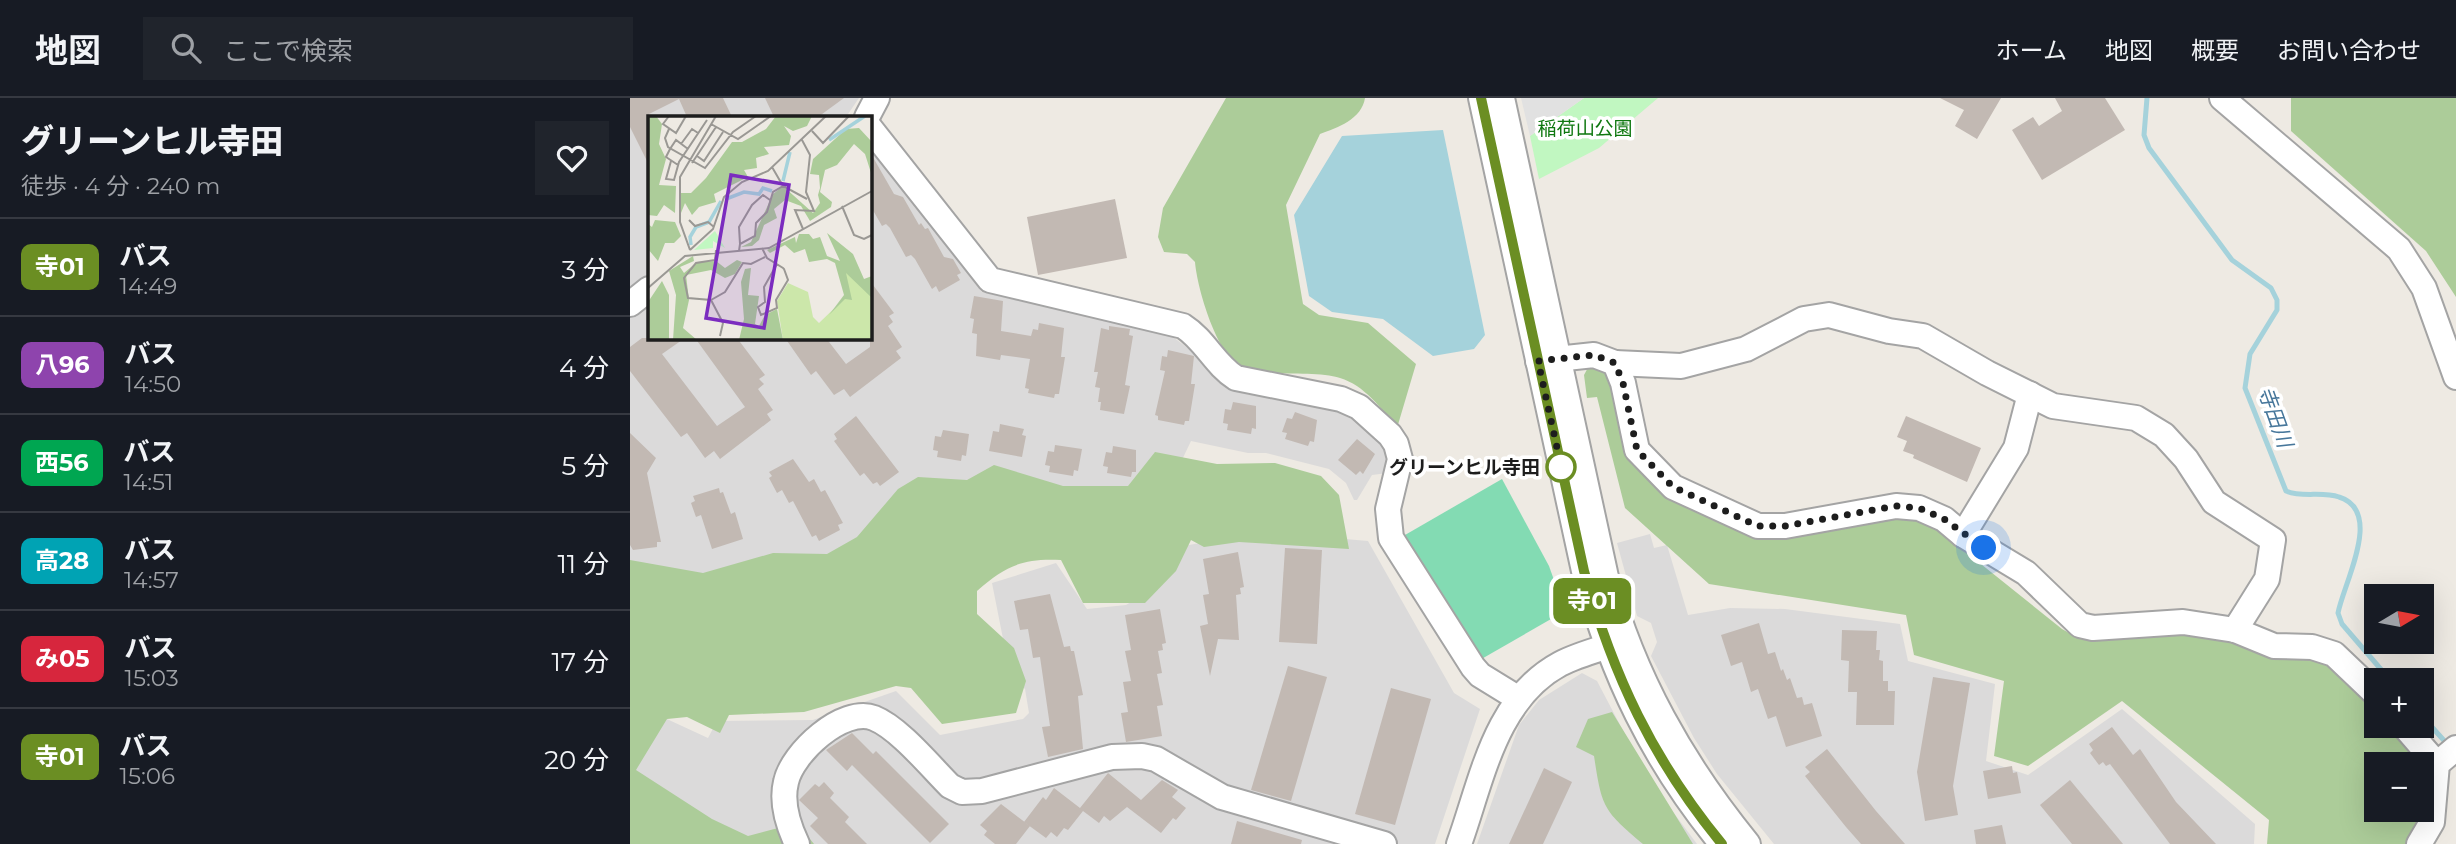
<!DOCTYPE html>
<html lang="ja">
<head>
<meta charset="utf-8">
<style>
  :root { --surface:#171b24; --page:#20242c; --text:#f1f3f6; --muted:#9ea1a6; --line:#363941 }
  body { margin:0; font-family:Montserrat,"Noto Sans JP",sans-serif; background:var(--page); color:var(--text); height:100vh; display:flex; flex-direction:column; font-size:26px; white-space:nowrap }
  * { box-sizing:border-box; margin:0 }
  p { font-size:23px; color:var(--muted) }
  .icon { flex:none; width:38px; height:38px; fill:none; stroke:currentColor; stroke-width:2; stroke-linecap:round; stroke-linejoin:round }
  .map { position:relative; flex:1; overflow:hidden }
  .sheet { display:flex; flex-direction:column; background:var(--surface); width:630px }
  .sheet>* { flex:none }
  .badge { padding:0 14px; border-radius:10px; font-size:24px; line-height:46px }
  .needle { width:46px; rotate:80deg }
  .tools { position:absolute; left:1734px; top:486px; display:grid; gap:14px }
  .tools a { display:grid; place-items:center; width:70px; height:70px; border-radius:0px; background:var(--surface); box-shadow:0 7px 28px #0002; font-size:35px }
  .you { position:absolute; width:35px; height:35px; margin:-18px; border:5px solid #fff; border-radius:50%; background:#1a73e8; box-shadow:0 0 0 10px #1a73e833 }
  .map>.badge { position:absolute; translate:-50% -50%; box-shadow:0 0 0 4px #fff }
  .round { display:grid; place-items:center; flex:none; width:74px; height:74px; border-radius:0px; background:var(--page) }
  .overview { display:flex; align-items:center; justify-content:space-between; height:119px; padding:0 21px }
  h1 { font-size:33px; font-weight:800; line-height:52px }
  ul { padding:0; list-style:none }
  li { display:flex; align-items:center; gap:21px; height:98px; padding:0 21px; border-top:2px solid var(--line) }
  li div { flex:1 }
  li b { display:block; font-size:26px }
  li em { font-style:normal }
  li .badge { min-width:77px; font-weight:700; text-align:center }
  header { display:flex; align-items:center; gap:42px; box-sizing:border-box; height:98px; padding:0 35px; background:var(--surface); border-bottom:2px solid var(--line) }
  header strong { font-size:33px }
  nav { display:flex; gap:38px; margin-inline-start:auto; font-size:24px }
  .search { width:490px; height:63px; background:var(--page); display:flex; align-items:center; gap:18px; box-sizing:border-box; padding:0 24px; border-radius:0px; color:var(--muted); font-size:26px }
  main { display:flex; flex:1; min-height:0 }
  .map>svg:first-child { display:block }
  .residential { fill:#dbdada }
  .forest { fill:#accc99; fill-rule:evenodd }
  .park { fill:#c1f7c1 }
  .pitch { fill:#83dbb3 }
  .parking { fill:#e1e1e1 }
  .water { fill:#a5d2db }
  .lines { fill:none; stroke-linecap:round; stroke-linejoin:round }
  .stream { stroke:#a5d2db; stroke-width:5 }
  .building { fill:#c2b9b3 }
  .minor-casing { stroke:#a4a4a4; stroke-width:28 }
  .minor { stroke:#fff; stroke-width:24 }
  .line-casing { stroke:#fff; stroke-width:16 }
  .line { stroke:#6b8e23; stroke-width:10 }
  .walk { stroke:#1d1d1d; stroke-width:7; stroke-dasharray:0 12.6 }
  .stop-dot { fill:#fff; stroke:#6b8e23; stroke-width:3.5 }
  .labels { text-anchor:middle; stroke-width:7; stroke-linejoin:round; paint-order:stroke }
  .park-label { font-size:19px; fill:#0f7810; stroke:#fff }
  .stop-label { font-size:19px; font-weight:bold; fill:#1d1d1d; stroke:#fff; text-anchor:end }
  .water-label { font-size:21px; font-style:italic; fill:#47779b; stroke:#fff }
  .inset-river { fill:none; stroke:#a5d2db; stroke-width:3.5 }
  .inset-road { fill:none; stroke:#9a9894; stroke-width:2 }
  .view { fill:#7b2cbf; fill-opacity:0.15; stroke:#7b2cbf; stroke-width:3.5 }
  .inset-edge { fill:none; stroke:#1d1d1d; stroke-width:3.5 }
</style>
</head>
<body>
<header>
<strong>地図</strong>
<div class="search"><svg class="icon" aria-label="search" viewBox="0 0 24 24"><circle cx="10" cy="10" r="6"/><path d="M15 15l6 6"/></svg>ここで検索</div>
<nav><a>ホーム</a><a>地図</a><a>概要</a><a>お問い合わせ</a></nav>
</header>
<main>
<section class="sheet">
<div class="overview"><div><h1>グリーンヒル寺田</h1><p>徒歩 · 4 分 · 240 m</p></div><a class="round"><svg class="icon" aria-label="heart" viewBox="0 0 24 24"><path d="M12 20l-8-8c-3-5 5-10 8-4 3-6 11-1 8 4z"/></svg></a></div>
<ul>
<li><span class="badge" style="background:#6b8e23;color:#fff">寺01</span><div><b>バス</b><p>14:49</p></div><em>3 分</em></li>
<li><span class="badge" style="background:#8e44ad;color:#fff">八96</span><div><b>バス</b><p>14:50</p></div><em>4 分</em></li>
<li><span class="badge" style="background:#00a651;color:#fff">西56</span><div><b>バス</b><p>14:51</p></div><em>5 分</em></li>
<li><span class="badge" style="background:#00a3b4;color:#fff">高28</span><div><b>バス</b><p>14:57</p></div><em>11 分</em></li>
<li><span class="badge" style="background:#d7263d;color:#fff">み05</span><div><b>バス</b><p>15:03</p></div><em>17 分</em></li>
<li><span class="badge" style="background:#6b8e23;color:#fff">寺01</span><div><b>バス</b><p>15:06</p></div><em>20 分</em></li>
</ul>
</section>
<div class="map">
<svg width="1826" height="746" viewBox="0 0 1826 746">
  <rect width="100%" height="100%" fill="#eeeae3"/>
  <!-- residential -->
  <g class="residential">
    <path d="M0 0H229L216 19H19V240H240V50L352 194 543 239 571 260 590 284 616 296 703 311 722 321 757 353 758 375 742 377 727 402H724L716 385 699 371 636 355H618L561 343 550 366 529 383 0 504Z"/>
    <path d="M635 434 738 443 824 595 850 611 805 746H40L0 669 26 616 78 640 87 623 183 622 266 593 310 637 393 621 399 615 395 591 380 576 362 485 426 465 457 511 496 507 534 485 553 448Z"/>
    <path d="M1020 436 1024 450 1037 447 1058 517 1100 510 1155 511 1270 526 1278 563 1365 586 1356 663 1398 677 1492 611 1625 726 1624 746H1144L1087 676 1064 640 1021 558 1027 544 1021 525 1007 518 987 445Z"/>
    <path d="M952 575 967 583 1019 682 1067 746H847L889 627 909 602Z"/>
  </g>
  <!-- forest -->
  <g class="forest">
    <path d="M596 0H735C732 21 707 30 690 36L656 107 673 206 689 217 738 225 786 266 767 330C752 311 734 287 710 280 685 272 636 280 613 270 587 260 567 189 565 164L557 156 534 154 528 139 533 110Z"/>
    <path d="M1661 0H1826V199L1796 153 1661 33Z"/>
    <path d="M961 264C991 281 988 311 995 343L1132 436 1269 417 1301 426 1432 531 1448 540 1543 531 1686 557 1746 605V628H1766L1797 664 1791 720 1779 746H1637L1639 722 1492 603 1398 668 1364 658 1374 583 1284 557 1276 517 1079 486 995 410 967 299 957 300 954 277ZM1746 667H1792V712H1746Z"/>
    <path d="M525 354 587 366 645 365 691 378 709 397 719 451 609 444 574 449 561 442 546 473 515 505H453L431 462C393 460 375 468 347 493V516L384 550 396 583 386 615 312 626 281 590 266 588 174 614 99 617 90 635 57 619 37 621 6 672 82 721 118 738 167 725 184 746H0V462L73 475 143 455 197 456 227 439 268 391 288 379 337 382 364 367 433 388H498Z"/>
    <path d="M982 614 1063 746H1013C973 712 972 710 964 658L946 649 958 621Z"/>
  </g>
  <!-- park -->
  <path class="park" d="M954 0H1028L969 50 909 81 900 38Z"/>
  <!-- pitch -->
  <path class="pitch" d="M872 381 919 468 935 513 848 563 775 437Z"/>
  <!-- parking -->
  <path class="parking" d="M891 0H954L900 38Z"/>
  <!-- water -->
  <path class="water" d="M813 32 855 237 844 251 803 258 753 221 702 214 679 198 664 117 712 38Z"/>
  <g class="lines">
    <!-- stream -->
    <g class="stream">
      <path d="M1517 0 1514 37 1519 50 1602 162 1641 190 1647 202V212L1620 256 1615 290 1656 393C1672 400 1692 393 1709 399 1754 413 1714 484 1708 515L1712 526 1761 583"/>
      <path d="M1792 618 1818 647"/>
    </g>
  </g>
  <!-- building -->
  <g class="building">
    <path d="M0 0H93L102 19H57L49 1 19 16V67L0 29Z"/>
    <path d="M135 0H214L188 19H144Z"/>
    <path d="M1310 0H1371L1347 41 1325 28 1334 12Z"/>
    <path d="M1425 0H1475L1495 32 1412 82 1382 32 1403 19 1409 28 1432 13Z"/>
    <path d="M240 54 264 96 273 99 289 127 291 125 295 131 298 130 314 159 323 161 331 175 327 177 330 182 309 194 306 188 302 191 285 161 281 157 276 159 260 130 256 126 252 128 240 107Z"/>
    <path d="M485 101 497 160 408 177 397 119Z"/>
    <path d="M240 183 264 215 259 218 263 224 258 228 272 249 266 253 271 260 220 299 214 291 204 297 186 273 181 277 155 240H196L216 266 240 249Z"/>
    <path d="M344 198 373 203 371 233 401 238 403 231 408 232 409 225 434 230 431 259H435L429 296H425L424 300 398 295 399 291 395 290 400 261 371 257 370 262 346 258 347 236 342 235 344 221 340 220Z"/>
    <path d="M479 228 500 231 499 237 503 238 495 287 500 288 494 316 470 312 471 304H468L470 290 465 289 468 274H464L471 230 479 232Z"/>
    <path d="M12 240H55L32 256 87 328 115 309 65 240H107L135 277 129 281 134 286 128 291 143 312 137 316 141 322 90 361 84 353 75 360 57 335 51 339 0 273V249Z"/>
    <path d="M538 252 564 258 561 286H565L559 323H555L554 327 528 322V318L525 317 535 273 530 272 532 258 537 259Z"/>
    <path d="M603 304 626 308V331L622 330 621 336 597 332 598 326 593 325 595 311 601 312Z"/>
    <path d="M665 314 687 322 684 344 680 343 678 348 655 341 657 335 652 334 657 320 662 321Z"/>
    <path d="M226 318 269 374 250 388 247 384 243 386 234 375 230 378 204 343 207 341 204 336Z"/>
    <path d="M1276 318 1351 350 1337 384 1283 360 1284 357 1273 353 1277 343 1267 339Z"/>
    <path d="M370 326 394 331 392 337 396 338 392 359 359 353 363 333 369 334Z"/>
    <path d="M313 332 339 336 336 358 332 357 331 363 307 359 308 353 303 352 305 338 311 339Z"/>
    <path d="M0 335 26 360 17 375 31 444H27V449L3 452 0 447Z"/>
    <path d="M727 341 745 356 733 376 730 373 726 377 708 362Z"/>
    <path d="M425 347 452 351 448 373 444 372 443 378 419 374 420 368 415 367 418 353 424 354Z"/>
    <path d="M483 348 506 352V374H502L501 379 477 375 478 369 473 368 476 354 482 355Z"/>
    <path d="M163 361 179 384 184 381 191 394 195 392 213 425 208 427 210 432 189 443 186 437 182 439 163 403 159 405 152 392 147 395 139 380 142 378 139 374Z"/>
    <path d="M89 390 90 395 93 394 101 416 105 414 113 441 82 451 71 417 66 419 61 405 65 403 63 398Z"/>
    <path d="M655 450 692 452 687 546 649 544Z"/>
    <path d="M608 454 614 489 610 490 611 496 606 497 609 542 588 541 580 578 570 528 578 526 573 497 579 496 573 461Z"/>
    <path d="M420 496 434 549 440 548 441 553H444L453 597 448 598 453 651 418 659 412 629 420 628 410 559 403 560 398 531 390 532 384 503Z"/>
    <path d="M530 511 536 545 532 546 533 552 528 553 532 575 527 576 533 607 527 608 532 638 496 644 491 615 498 614 493 584 501 583 495 553 501 552 495 517Z"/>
    <path d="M1129 525 1138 556 1145 554 1151 573 1153 571 1157 582 1160 580 1167 600 1172 599 1174 607 1182 605 1192 638 1156 649 1146 618 1138 621 1128 591 1121 594 1112 564 1101 568 1091 537Z"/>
    <path d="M1212 532 1247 533 1246 552H1250L1249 562 1253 563V583H1258V593H1265L1264 627H1226L1227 594H1218L1219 563 1211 562Z"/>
    <path d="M658 568 697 579 661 703 621 692Z"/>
    <path d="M1303 579 1340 585 1323 688 1328 717 1295 723 1287 674Z"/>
    <path d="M761 590 801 601 765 727 725 716Z"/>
    <path d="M1482 629 1503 657 1510 651 1546 704 1586 746H1540L1480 666 1476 668 1473 664 1469 667 1460 655 1463 652 1459 646Z"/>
    <path d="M222 635 243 656 246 653 319 726 300 745 222 667 217 673 196 652Z"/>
    <path d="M1197 651 1246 713 1275 746H1231L1216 729 1175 678 1180 674 1175 669Z"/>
    <path d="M1382 668 1383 675 1387 674 1391 695 1358 701 1353 673Z"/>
    <path d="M914 670 942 684 913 746H879Z"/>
    <path d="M478 675 511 702 532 682 548 692 542 699 556 710 546 722 543 720 531 735 497 709 480 723 474 718 469 725 453 713 438 732 434 730 427 739 421 734 416 740 394 724 413 699 416 702 424 690 450 710Z"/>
    <path d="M1440 682 1493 746H1442L1410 707Z"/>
    <path d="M194 684 204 695 200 700 219 719 215 724 237 746H198L180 728 188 720 169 702 185 686 189 689Z"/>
    <path d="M371 706 400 728 386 746H365L354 737 357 733 350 727Z"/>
    <path d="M607 723 672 742 671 746H601Z"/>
    <path d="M1372 727 1376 746H1346L1344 732Z"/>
  </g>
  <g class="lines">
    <!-- minor casing -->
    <g class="minor-casing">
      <g id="minor">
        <path d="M851 0 954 473C982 577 1023 662 1092 746"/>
        <path d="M872 0 976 479C1004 580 1052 665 1118 746"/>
        <path d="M1592 0 1769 151 1794 190 1826 279"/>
        <path d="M237 19 247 0"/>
        <path d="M240 30 360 182 553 228C575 242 585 267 606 280L711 301 729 309 760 337 766 346 770 361 758 411 761 440 843 569 850 577 889 601"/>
        <path d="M0 206 19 191"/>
        <path d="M908 263 964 257 985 265 993 285 1007 352 1043 389 1128 428H1155L1266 408 1289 410 1314 421 1333 437 1396 475 1450 527 1463 530 1553 524 1605 532 1644 548 1682 549 1704 556 1746 596"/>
        <path d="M985 265 1051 268 1116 251 1174 221 1199 217 1259 233 1293 238 1357 275 1423 308 1506 320 1534 337 1556 361 1584 404 1643 442 1637 481 1605 532"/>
        <path d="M1333 437 1386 350 1400 296"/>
        <path d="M1774 628 1807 666"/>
        <path d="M167 746C158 727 151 704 156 684 162 655 213 608 244 620 269 630 300 668 320 688L332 694 352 693 482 659 512 658 526 661 592 699 754 746"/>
        <path d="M829 746C852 682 865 601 930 566 949 556 971 551 991 544"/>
        <path d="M1789 746 1802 724 1807 666 1826 650"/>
      </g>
    </g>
    <!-- minor -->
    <use href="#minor" class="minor"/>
  </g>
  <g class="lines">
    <!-- line casing -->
    <g class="line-casing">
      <path id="line" d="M851 0 954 473C983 578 1023 662 1092 746"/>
    </g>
    <!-- line -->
    <use href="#line" class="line"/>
    <!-- walk -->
    <path class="walk" d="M931 369 933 377 908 263 964 257 985 265 993 285 1007 352 1043 389 1128 428H1155L1266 408 1289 410 1314 421 1354 450"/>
  </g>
  <!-- markers -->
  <circle class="stop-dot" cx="931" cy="369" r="14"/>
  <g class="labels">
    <!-- park labels -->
    <g class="park-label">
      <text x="955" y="37">稲荷山公園</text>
    </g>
    <!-- stop labels -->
    <g class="stop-label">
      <text x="910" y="376">グリーンヒル寺田</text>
    </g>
    <!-- water labels -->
    <g class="water-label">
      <text transform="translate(1645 319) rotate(70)" y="7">寺田川</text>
    </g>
  </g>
  <!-- overview -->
  <g transform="translate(18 18)">
    <rect width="224" height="224" fill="#eeeae3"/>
    <path d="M192 154 205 157 224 182V224H135L129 185 140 167 160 176 165 201 171 207 197 182Z" fill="#cce7aa"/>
    <path d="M0 0H8L14 8 11 28 18 43 11 69 28 70 27 97 16 89 9 100 0 99ZM128 0H164L159 10 145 15 136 10 143 20 141 29 116 31 121 38 108 42 109 52 96 54 100 61 66 78 68 86 51 91 44 99 37 87 33 97V77H43L58 62 84 26H94L118 13ZM211 12 224 26V60L217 38 206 28 189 49 177 54 172 76 184 86 183 91 162 105 153 90 137 84 126 93 129 102 116 109 111 124 104 130 93 131 103 126 125 78 135 70 165 97 172 87 170 79 172 72 171 59 162 58 165 43 198 13ZM7 104 27 106 33 120 26 127H17L10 145 0 133V108L4 111ZM179 117 205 138 216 163 224 160V182L198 157 204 184 197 183 181 199 196 179 187 147 179 143 161 146 157 133 146 137 137 129 122 137 119 134 147 121 148 127 151 118H161L165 123 172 121 179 140 192 145ZM45 140 46 145 32 151 36 157 49 146 68 145 77 152 89 144 94 146 87 158 77 162 63 154 38 159 41 184 35 212 49 224H25L28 179 21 155ZM103 152 100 179 111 180 107 208 111 210 117 199 129 193 135 224H91L96 203 93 166 97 153ZM14 165 21 179V224H0V186Z" fill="#accc99"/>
    <path d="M67 115 77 132 65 125V132L46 134Z" fill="#c1f7c1"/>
    <path class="inset-river" d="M181 24 217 0M135 65 142 36M78 83 96 76 111 78 115 72 124 75M43 129 42 121 48 111 61 106 73 85"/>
    <path class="inset-road" d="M21 0 15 8 28 17 38 0M63 8 90 23 123 0M21 13 17 22 20 31 57 52 85 16 108 0M164 15 175 27 201 0M154 24 162 39 158 76 166 95 147 94 155 113M33 28 44 13 50 17M49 40 56 45 75 16M23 45 18 63 26 64 31 46 59 4M44 47 68 11M30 49 18 41 22 33 28 24 40 33M124 51 135 70 159 83M194 90 206 119 216 123 224 119M41 104 47 110 60 106 66 111M92 128 91 111 104 89 115 79 122 84M114 132 119 142 135 152 136 153 140 164 128 184 129 192 113 199 110 191 117 186 116 171 129 148M42 134 65 113 76 81 94 66 120 55 178 0M42 134 32 106V61L68 0M68 134 67 144 48 147 36 162 40 182 63 184 75 207 72 220M91 135 92 128 107 120 108 107 119 96 125 76 135 70M0 172 37 140 121 132 224 75M63 184 77 176 95 147 103 148 117 141"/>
    <path class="view" d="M83 59 141 69 116 212 58 202Z"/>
    <rect width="224" height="224" class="inset-edge"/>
  </g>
</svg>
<div class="tools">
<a><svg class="needle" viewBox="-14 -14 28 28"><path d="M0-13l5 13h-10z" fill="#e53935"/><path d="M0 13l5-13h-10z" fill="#9ea1a6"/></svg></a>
<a>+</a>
<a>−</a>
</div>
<div class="you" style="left:1354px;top:450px"></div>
<b class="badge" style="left:962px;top:503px;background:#6b8e23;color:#fff">寺01</b>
</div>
</main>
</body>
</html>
